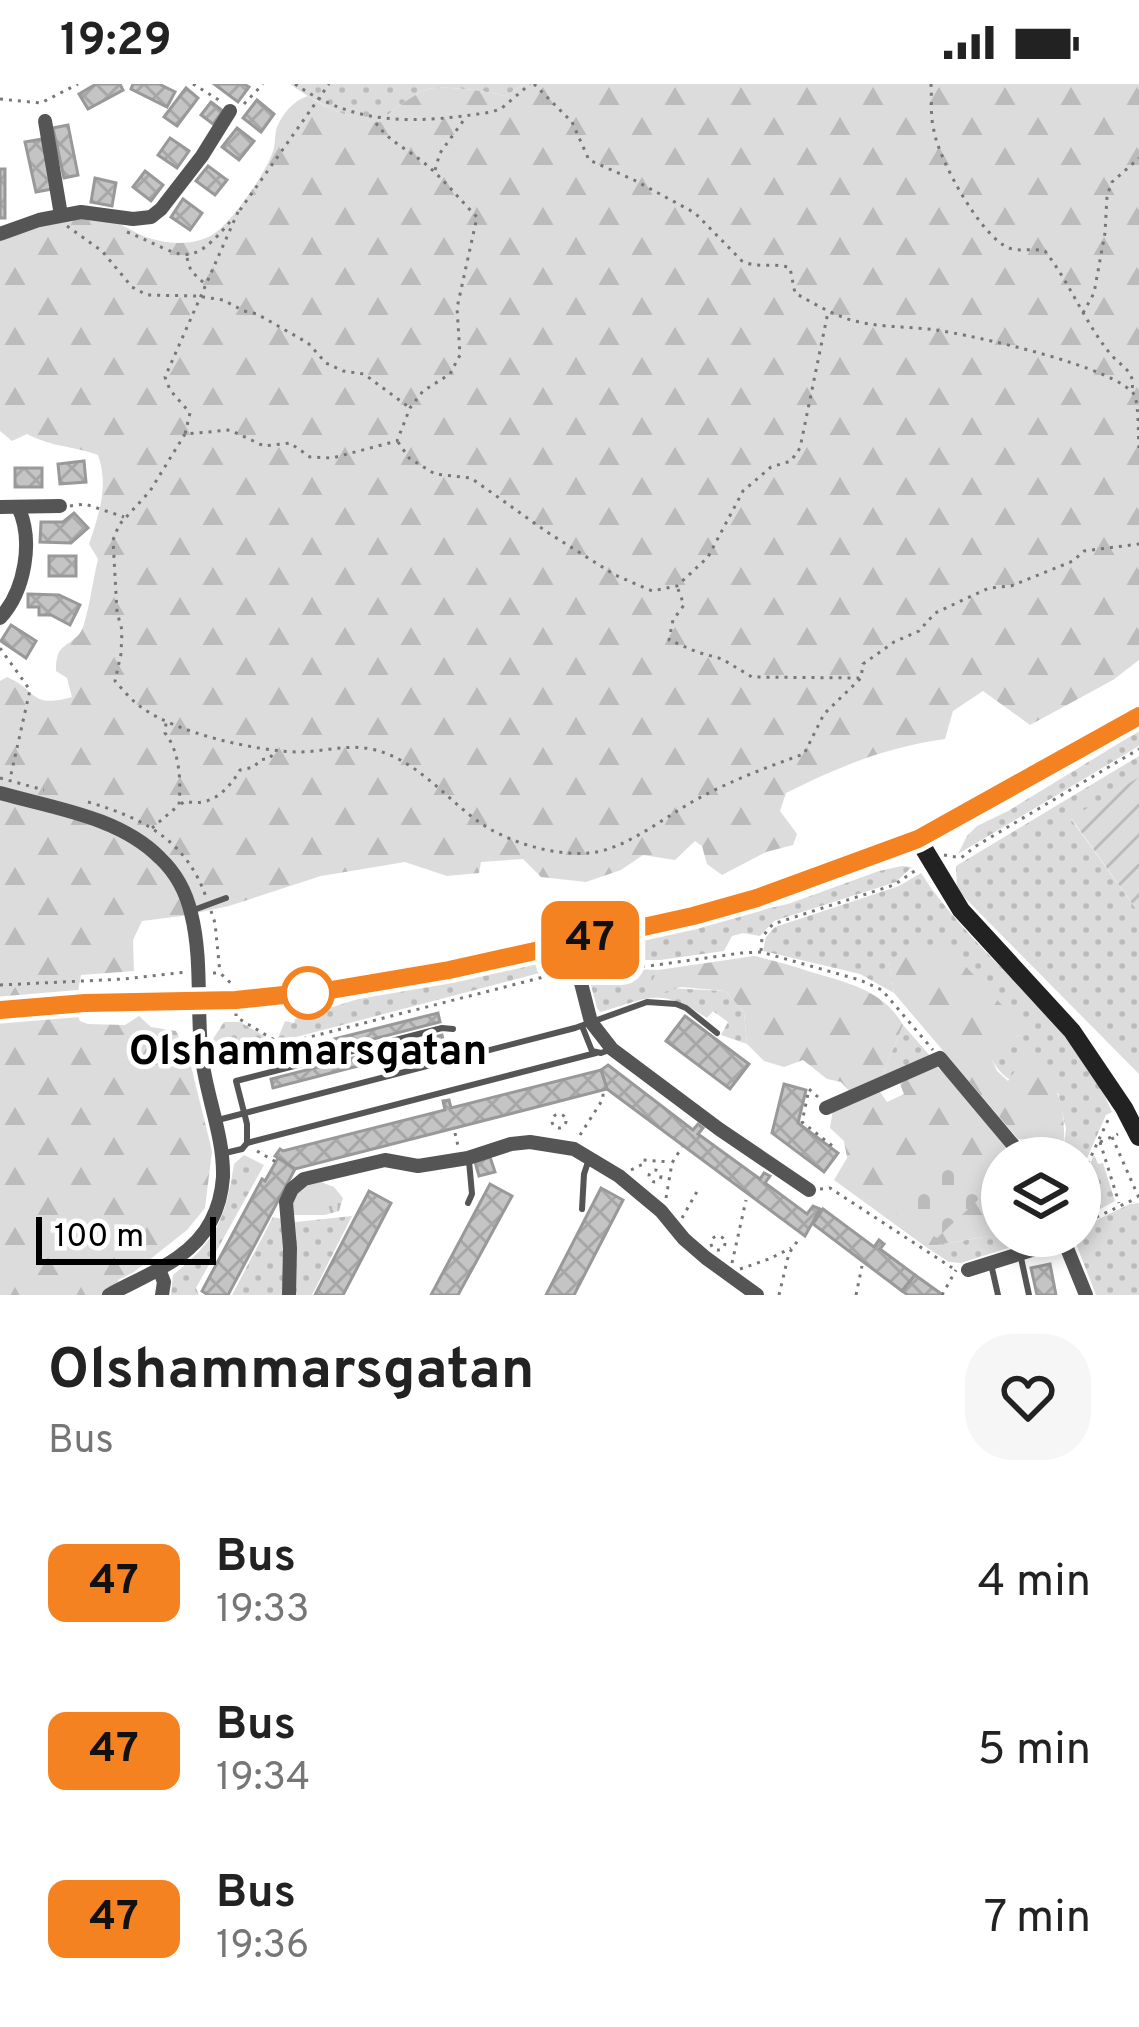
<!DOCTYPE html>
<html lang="en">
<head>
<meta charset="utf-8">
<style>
  :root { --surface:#fff; --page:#f6f6f6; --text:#222; --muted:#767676 }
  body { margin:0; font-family:Overpass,sans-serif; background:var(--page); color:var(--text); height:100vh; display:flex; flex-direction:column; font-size:45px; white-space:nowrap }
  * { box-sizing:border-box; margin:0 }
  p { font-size:39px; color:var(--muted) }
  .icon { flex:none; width:66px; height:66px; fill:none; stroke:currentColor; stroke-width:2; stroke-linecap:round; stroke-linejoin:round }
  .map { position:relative; height:1211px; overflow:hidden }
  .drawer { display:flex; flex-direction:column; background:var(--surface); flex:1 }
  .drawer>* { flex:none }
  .badge { padding:0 24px; border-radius:18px; font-size:42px; line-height:78px }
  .controls { position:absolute; left:981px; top:1053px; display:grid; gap:24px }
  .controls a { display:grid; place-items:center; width:120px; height:120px; border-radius:50%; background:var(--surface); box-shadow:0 6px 18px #0003; font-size:60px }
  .scale { position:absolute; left:36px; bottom:30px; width:180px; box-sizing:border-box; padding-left:12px; border:6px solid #000; border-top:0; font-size:33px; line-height:42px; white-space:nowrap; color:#000; -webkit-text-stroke:9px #fff; paint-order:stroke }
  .map>.badge { position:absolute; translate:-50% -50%; box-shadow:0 0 0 6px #fff }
  .round { display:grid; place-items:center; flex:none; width:126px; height:126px; border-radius:48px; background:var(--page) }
  .headline { display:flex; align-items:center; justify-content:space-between; height:204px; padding:0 48px }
  h1 { font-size:57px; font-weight:700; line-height:90px }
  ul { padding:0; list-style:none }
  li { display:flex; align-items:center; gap:36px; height:168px; padding:0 48px }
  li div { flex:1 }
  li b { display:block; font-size:45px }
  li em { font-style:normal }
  li .badge { min-width:132px; font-weight:700; text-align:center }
  .status { display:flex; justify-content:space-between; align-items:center; height:84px; padding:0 60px; background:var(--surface); direction:ltr }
  .status svg { height:33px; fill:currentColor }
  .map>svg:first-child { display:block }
  .grass { fill:url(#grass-dots) }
  .forest { fill:url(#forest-firs) }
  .cemetery { fill:url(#cemetery-stones) }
  .park { fill:url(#park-tufts) }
  .garden { fill:url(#garden-furrows) }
  .building { fill:url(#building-cross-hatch); stroke:#999; stroke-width:3 }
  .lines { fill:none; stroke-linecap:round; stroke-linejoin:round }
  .path { stroke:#777; stroke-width:3; stroke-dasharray:3 6; stroke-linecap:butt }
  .lane { stroke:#555; stroke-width:6 }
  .street { stroke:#555; stroke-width:14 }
  .secondary { stroke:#222; stroke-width:18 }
  .line-casing { stroke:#fff; stroke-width:27 }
  .line { stroke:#f58220; stroke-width:18 }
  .stop-dot { fill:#fff; stroke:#f58220; stroke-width:6 }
  .labels { text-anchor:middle; stroke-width:9; stroke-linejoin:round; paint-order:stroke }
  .stop-label { font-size:42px; font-weight:bold; fill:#000; stroke:#fff }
</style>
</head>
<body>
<div class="status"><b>19:29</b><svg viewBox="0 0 49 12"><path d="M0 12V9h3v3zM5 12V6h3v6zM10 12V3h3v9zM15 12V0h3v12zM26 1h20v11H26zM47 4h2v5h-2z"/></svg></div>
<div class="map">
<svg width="1139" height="1211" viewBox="0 0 1139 1211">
  <defs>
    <pattern id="grass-dots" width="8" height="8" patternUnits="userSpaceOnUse" patternTransform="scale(3)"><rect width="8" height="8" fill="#dcdcdc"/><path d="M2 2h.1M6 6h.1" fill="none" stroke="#bbb" stroke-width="1.8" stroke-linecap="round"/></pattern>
    <pattern id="forest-firs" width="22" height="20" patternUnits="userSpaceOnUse" patternTransform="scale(3)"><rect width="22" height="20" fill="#dcdcdc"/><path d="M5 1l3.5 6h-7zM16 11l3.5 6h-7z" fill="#bbb"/></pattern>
    <pattern id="cemetery-stones" width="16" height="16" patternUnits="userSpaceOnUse" patternTransform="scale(3)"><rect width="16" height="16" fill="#dcdcdc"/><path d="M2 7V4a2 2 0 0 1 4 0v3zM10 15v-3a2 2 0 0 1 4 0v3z" fill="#bbb"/></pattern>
    <pattern id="park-tufts" width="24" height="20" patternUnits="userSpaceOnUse" patternTransform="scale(3)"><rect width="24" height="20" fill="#dcdcdc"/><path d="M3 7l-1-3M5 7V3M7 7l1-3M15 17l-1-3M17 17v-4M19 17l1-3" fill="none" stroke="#bbb"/></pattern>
    <pattern id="garden-furrows" width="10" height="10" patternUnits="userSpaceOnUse" patternTransform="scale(3)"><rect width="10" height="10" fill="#dcdcdc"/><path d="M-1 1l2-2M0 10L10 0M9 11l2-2" fill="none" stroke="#bbb"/></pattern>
    <pattern id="building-cross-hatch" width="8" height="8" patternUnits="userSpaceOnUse" patternTransform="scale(3)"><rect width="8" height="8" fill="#c4c4c4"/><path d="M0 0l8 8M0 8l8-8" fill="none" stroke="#a7a7a7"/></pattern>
  </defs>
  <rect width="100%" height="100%" fill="#fff"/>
  <!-- grass -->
  <g class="grass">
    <path d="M290 0H525L505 12C488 7 445 1 428 5 415 9 390 28 380 38 346 36 317 19 290 0Z"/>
    <path d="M1139 647V662L958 770 967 752 977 742 1008 727Z"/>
    <path d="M1139 672V693L1071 735 1139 829V990L957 806 956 782Z"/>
    <path d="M902 782 912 783 896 798 774 837 760 852 743 849 732 852 724 867 660 876H599L586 879 584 876 588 870 602 862 788 820 879 787Z"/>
    <path d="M921 789C976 875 1073 934 1112 1028L1106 1031 1080 1090V1074H1062L1066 1045 1058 1009C1025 1001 1007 1005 990 972L1019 951 889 877 894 909 860 890 763 867 766 853 775 843 899 802Z"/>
    <path d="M556 875 566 882 285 956 278 954 285 937 294 939 295 935 358 915 540 876Z"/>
    <path d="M603 884 658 886 650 903 725 907 744 928 747 960 721 951 728 938 713 927 707 934C659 902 650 914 600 928L597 924 588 890 591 886Z"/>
    <path d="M224 938H240L275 958 215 973 213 955Z"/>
    <path d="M903 941 932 974 880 997Z"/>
    <path d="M244 1071 264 1081 196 1204 199 1211H171L173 1191C217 1155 225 1137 234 1080Z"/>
    <path d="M1094 1071 1098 1080 1103 1079 1115 1117 1080 1136V1104Z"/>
    <path d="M1139 1119V1211H1096L1075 1157V1152H1080V1144L1130 1120Z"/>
    <path d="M352 1132 312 1211H232L273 1133 296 1138Z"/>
    <path d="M989 1152 1015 1157 1020 1152H1045L961 1179 949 1178 926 1163Z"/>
  </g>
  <!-- forest -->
  <g class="forest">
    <path d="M525 0H1139V576L1113 596 1030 641 983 607 953 627 945 655C886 663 838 683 786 709L780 727 797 750 793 761 766 768 722 791 707 780 702 762 695 757 675 776 643 771 621 786 586 798 541 793 523 775 481 778 479 789 447 792 405 778 321 792 229 822 182 832 142 837 133 856 134 887 81 891 75 924 80 937 88 940 125 941 139 932 151 943 176 947 189 974 212 1067 205 1124 187 1146 134 1188 118 1196 120 1211H0V597L7 593C38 606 29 625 72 613L67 594 56 587C56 558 66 566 80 549 87 541 94 490 98 475L89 460C99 430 109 402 98 371 70 361 55 364 27 350L12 357 0 347V157C34 144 70 127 107 136 119 138 130 146 141 151 162 160 191 163 212 151 230 141 265 90 272 70 276 62 274 51 277 43 283 29 294 16 308 12 328 26 355 36 380 38 390 28 415 9 428 5 445 1 488 7 505 12Z"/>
    <path d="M926 862 954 870 1017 937 1019 951 991 973 997 987 1008 997 1027 970C1062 998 1068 1032 1062 1074H1044L1030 1056 1018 1055 894 909 889 877 907 864Z"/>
    <path d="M754 872C773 876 792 882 811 888 848 899 883 906 903 941L880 997 850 1008 841 998 827 995 803 976 784 983 764 977 747 960 744 928 725 907 681 903 655 911 649 903 658 886Z"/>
    <path d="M937 983 959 1003 1006 1064 1002 1074V1152H1020L1016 1157 989 1152 926 1163 834 1096 847 1074 844 1057 830 1044 833 1025 878 1005 887 1018 904 1010 900 1000 902 995Z"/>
  </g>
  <!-- cemetery -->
  <path class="cemetery" d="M943 1075 981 1113 937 1154 885 1124Z"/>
  <!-- park -->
  <path class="park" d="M321 1098 334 1103 343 1114 339 1127 325 1131H290L288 1118 301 1102Z"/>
  <!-- garden -->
  <path class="garden" d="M1139 693V829L1071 734Z"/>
  <!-- building -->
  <g class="building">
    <path d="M96 0H120L123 6 88 25 79 10Z"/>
    <path d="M133 0H159L175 8 167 23 131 5Z"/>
    <path d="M214 0H244L249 3 238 18Z"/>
    <path d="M186 4 198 14 177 42 164 33Z"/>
    <path d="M257 16 274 30 261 48 243 34Z"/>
    <path d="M211 18 223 27 213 40 201 31Z"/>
    <path d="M68 41 78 91 64 94 53 44Z"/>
    <path d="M237 44 254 57 239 76 222 63Z"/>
    <path d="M170 54 189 67 177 84 158 71Z"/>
    <path d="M42 55 52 105 36 108 25 58Z"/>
    <path d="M208 82 227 96 215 111 196 97Z"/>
    <rect x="0" y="85" width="5" height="49"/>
    <path d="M145 87 163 101 151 117 133 103Z"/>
    <path d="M95 94 116 99 112 122 91 118Z"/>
    <path d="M183 115 202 129 190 146 171 133Z"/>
    <path d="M84 377 86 398 60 400 58 380Z"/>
    <rect x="15" y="384" width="27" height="19"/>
    <path d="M74 429 88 444 71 459 40 458 41 438H63Z"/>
    <rect x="49" y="472" width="27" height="20"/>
    <path d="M28 510 59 511 80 521 70 541 51 531H39V523H28Z"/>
    <path d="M11 541 36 557 26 574 1 557Z"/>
    <path d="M438 929 440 938 268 982 266 972Z"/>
    <path d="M685 932 749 980 730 1005 666 957Z"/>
    <path d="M442 951 444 960 273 1004 271 995Z"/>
    <path d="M608 981 693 1046 698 1040 703 1044 698 1050 760 1095 764 1089 770 1092 765 1099 807 1130 813 1122 820 1125 805 1152 607 1005 601 986Z"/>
    <path d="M601 986 607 1005 295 1085 275 1072 280 1065 283 1067 445 1026 443 1017 449 1016 451 1024Z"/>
    <path d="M784 1000 806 1006 798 1039 838 1069 824 1088 772 1049Z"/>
    <path d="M490 1073 495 1088 479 1092 475 1078Z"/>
    <path d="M278 1074 295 1085 228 1211H208L202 1207 262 1095 265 1097Z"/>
    <path d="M490 1100 512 1112 458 1211H431Z"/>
    <path d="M601 1104 623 1116 574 1211H546Z"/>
    <path d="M369 1107 391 1119 343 1211H315Z"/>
    <path d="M823 1125 874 1163 879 1156 884 1160 880 1165 915 1191 902 1207 813 1140Z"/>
    <path d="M1050 1180 1056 1211H1037L1031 1184Z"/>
    <path d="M915 1191 940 1209 942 1211H908L902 1207Z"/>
  </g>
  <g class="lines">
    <!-- path -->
    <g class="path">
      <path d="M193 0 222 18"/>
      <path d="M295 0C358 44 420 39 492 28L502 24 530 0"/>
      <path d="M534 0 572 38 589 76 634 96 695 129 742 177C757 185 775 178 790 184L795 209C811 218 828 228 845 234 873 244 906 242 936 246 971 251 1119 283 1135 312 1139 326 1138 351 1139 367"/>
      <path d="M931 0C932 15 930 32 934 47 939 76 981 153 1009 164 1020 168 1034 164 1045 167 1069 198 1084 236 1108 267 1118 281 1136 286 1132 305"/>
      <path d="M0 15 41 19 78 0"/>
      <path d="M244 20 263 0"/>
      <path d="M435 86 440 69 466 33"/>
      <path d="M240 126 329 0"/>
      <path d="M238 128 165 293 170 306 190 329 185 350 230 346 264 362 290 359 310 373 332 374 397 357 410 324 423 307 450 290 460 271 457 224 477 133C461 117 447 99 430 84 411 66 385 57 373 34"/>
      <path d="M67 142 102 167 132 203 147 211 197 212 223 216 244 227 257 230 308 259 326 279 343 287 364 290 410 324"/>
      <path d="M127 148C185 171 187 190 234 133"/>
      <path d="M187 174 191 187 205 200"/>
      <path d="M1083 229 1094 209 1105 149 1107 112 1112 98 1139 74"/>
      <path d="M185 350 150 407 119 441 113 456 117 528 122 546 121 570 115 597C123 606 131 616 141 623 176 649 255 667 298 668 322 668 347 660 371 665 414 674 443 711 476 736 506 758 553 772 589 769 627 766 669 729 703 712 735 695 770 682 804 670L824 630 861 594 863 580 894 558 919 547 935 529 989 504 1011 502 1073 477 1084 467 1139 460"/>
      <path d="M398 358 409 374 435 390 471 394 547 448 615 491 652 507 677 502 708 473 743 407 771 383 791 377 800 364 828 228"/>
      <path d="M70 422 85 420 124 433"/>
      <path d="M678 505 684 521 673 536 669 556 697 568 722 575 752 593 859 594"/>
      <path d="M0 564 30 606 10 695"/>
      <path d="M0 694 44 706"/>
      <path d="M88 718C143 734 186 756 206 813"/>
      <path d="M181 720 185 717C211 724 228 706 240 686L254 683 260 676 270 674 274 668"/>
      <path d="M152 744 179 721C181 697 180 668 165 649L166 639"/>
      <path d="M944 771 961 774 976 762 1139 665"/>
      <path d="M211 827 215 839 220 889"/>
      <path d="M761 867 762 853 773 840 894 801 919 784"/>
      <path d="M588 882H649L741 869 761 868 860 896 882 906 933 966"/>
      <path d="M213 889H220L234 902"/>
      <path d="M0 901 124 895 186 888"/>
      <path d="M236 929V933L281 960"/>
      <path d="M216 977 567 887"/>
      <path d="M818 1013 809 1005 802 1038 835 1064"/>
      <circle cx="559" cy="1037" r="7"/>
      <path d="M455 1049 458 1062"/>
      <path d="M580 1051 603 1015V1006"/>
      <path d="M1112 1053 1139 1114"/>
      <path d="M1100 1058 1119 1119"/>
      <path d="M1100 1058 1118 1050"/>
      <path d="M257 1067 276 1078"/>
      <circle cx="655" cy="1092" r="6"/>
      <path d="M631 1086 643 1080V1076L670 1078"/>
      <path d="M1080 1096 1109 1034"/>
      <path d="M820 1105 830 1104 954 1185"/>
      <path d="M666 1114 672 1079 682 1063"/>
      <path d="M682 1134 699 1104"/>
      <path d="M1080 1141 1137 1114"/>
      <circle cx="718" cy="1159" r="7"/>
      <path d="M732 1179 746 1116"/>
      <path d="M740 1185 769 1175 791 1164"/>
      <path d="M779 1211 789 1169 799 1155"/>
      <path d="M856 1211 862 1182"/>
      <path d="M942 1211 956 1186"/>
    </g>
    <!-- lane -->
    <g class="lane">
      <path d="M191 827 226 814"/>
      <path d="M582 942 592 967 601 969 612 965"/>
      <path d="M218 1036 575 944 647 918 676 920 686 924 717 949"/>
      <path d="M247 1059 596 969"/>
      <path d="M225 1069 242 1065 247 1059V1040L236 997 442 944 453 945"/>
      <path d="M468 1119 472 1110 469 1077"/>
      <path d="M582 1125 584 1090 588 1078"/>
      <path d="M1021 1174 1029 1211"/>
      <path d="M991 1180 998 1211"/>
    </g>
    <!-- street -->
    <g class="street">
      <path d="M45 37 61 131"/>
      <path d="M0 150 39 136 81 128 133 135 151 133 161 125 202 72 230 27"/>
      <path d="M0 423 60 422"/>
      <path d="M0 534C25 507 34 456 18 423"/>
      <path d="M0 709C53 724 120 733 160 774 176 789 186 808 191 829 203 876 196 927 202 975 207 1014 224 1053 223 1093 222 1107 218 1124 211 1137 191 1176 145 1191 109 1211"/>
      <path d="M571 860 591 938 612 965 719 1045 809 1106"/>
      <path d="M826 1024 940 974 1024 1074"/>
      <path d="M1062 1152 1086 1211"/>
      <path d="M159 1185 164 1198 162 1211"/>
      <path d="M968 1186 1064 1156"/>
      <path d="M289 1211 290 1164 286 1118 292 1105 304 1095 385 1076 418 1082 468 1074 511 1060 530 1058 574 1065 619 1092 661 1127 684 1155 706 1174 757 1211"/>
    </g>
    <!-- secondary -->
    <g class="secondary">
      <path d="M918 755 961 826 1072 947 1124 1024 1139 1053"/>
      <path d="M0 926 85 919 236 916 331 906 517 873 693 832 757 814 918 755 1139 632"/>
    </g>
  </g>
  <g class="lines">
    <!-- line casing -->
    <g class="line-casing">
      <path id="line" d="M0 926 85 919 236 916 331 906 449 886 693 832 757 814 918 755 1139 632"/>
    </g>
    <!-- line -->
    <use href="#line" class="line"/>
  </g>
  <!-- markers -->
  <circle class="stop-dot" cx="308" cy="909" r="24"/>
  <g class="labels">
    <!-- stop labels -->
    <g class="stop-label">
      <text x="308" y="980">Olshammarsgatan</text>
    </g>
  </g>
</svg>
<div class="controls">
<a><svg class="icon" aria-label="layers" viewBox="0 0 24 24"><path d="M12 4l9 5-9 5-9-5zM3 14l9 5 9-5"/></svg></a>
</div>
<div class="scale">100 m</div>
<b class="badge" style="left:590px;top:856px;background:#f58220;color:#111">47</b>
</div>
<section class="drawer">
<div class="headline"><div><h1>Olshammarsgatan</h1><p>Bus</p></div><a class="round"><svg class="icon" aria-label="heart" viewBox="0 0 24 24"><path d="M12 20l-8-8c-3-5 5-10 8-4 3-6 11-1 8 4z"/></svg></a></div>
<ul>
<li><span class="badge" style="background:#f58220;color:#111">47</span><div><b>Bus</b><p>19:33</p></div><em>4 min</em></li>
<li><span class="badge" style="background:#f58220;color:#111">47</span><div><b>Bus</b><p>19:34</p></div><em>5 min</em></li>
<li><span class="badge" style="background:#f58220;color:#111">47</span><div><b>Bus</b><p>19:36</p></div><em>7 min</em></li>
</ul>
</section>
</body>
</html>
